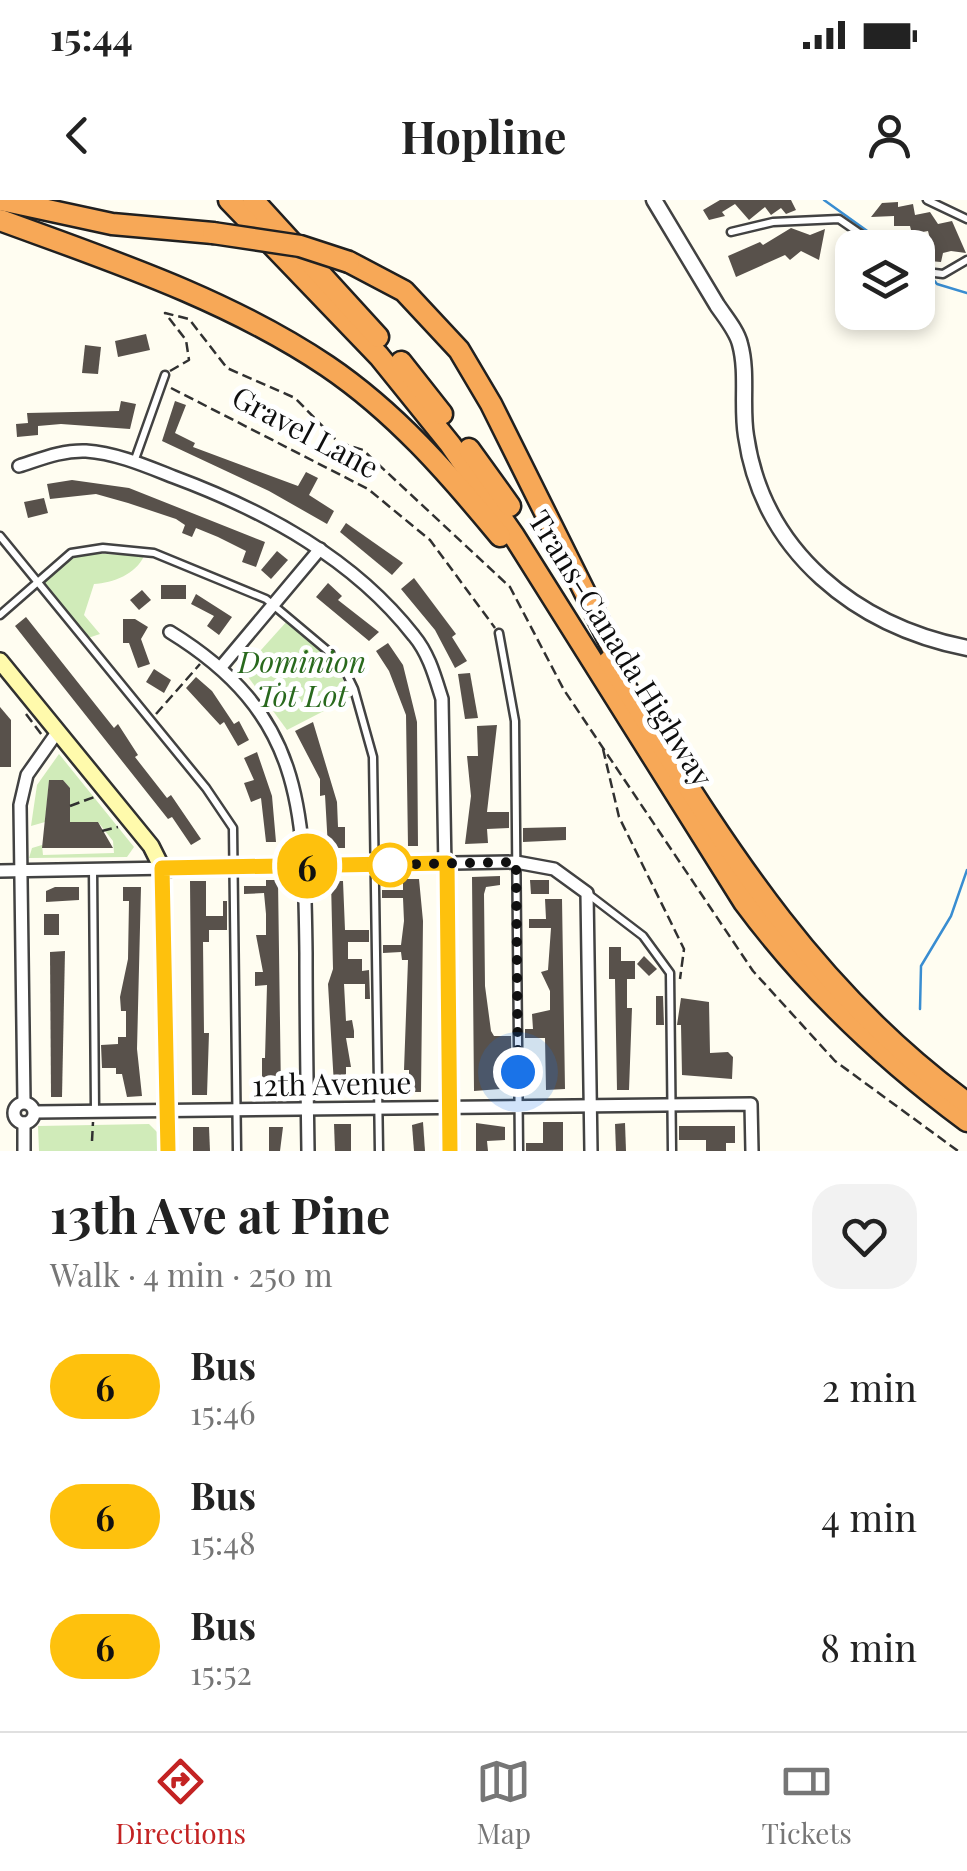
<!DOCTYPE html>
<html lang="en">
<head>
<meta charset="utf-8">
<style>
  :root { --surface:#fff; --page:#f2f2f2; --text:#222; --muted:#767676; --line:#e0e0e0; --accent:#c32323 }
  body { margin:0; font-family:"Playfair Display",serif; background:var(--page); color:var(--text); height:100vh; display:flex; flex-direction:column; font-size:38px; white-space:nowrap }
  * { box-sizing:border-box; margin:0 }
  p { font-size:32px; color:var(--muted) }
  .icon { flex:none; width:55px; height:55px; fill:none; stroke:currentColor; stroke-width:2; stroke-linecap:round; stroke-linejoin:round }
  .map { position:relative; height:951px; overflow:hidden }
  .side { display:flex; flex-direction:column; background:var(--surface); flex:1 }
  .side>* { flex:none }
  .badge { padding:0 20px; border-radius:32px; font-size:35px; line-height:65px }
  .fabs { position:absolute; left:835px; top:30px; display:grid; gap:20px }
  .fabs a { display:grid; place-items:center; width:100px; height:100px; border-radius:20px; background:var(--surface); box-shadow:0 5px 15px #0003; font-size:50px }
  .you { position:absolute; width:50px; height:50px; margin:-25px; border:8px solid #fff; border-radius:50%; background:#1a73e8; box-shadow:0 0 0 15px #1a73e833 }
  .map>.badge { position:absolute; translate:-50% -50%; box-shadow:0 0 0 5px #fff }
  .round { display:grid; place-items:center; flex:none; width:105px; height:105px; border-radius:30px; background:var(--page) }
  .headline { display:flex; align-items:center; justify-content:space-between; height:170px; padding:0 50px }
  h1 { font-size:48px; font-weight:700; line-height:75px }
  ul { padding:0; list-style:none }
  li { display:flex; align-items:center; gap:30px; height:130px; padding:0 50px }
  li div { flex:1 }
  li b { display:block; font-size:38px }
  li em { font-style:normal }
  li .badge { min-width:110px; font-weight:700; text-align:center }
  .status { display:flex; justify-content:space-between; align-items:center; height:70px; padding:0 50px; background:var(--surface); direction:ltr }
  .status svg { height:28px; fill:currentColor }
  header { display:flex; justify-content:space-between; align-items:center; height:130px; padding:0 50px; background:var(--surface); font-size:45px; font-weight:700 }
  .menu { display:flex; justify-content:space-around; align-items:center; height:140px; border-top:2px solid var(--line); background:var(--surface); font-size:28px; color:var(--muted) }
  .menu a { display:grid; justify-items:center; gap:5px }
  .menu .active { color:var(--accent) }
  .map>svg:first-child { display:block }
  .green { fill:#d0ebb9 }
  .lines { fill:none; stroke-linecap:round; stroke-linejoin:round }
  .stream { stroke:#398dd1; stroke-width:2.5 }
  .building { fill:#58514b }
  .service-casing { stroke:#424242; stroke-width:11 }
  .minor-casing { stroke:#424242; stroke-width:16 }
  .tertiary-casing { stroke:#424242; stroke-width:19 }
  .secondary-casing { stroke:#313131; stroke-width:20 }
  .motorway-casing { stroke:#202020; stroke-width:25 }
  .path { stroke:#313131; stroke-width:2.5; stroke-dasharray:10 5; stroke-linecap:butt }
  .service { stroke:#fff; stroke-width:6 }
  .minor { stroke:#fff; stroke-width:11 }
  .tertiary { stroke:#fff; stroke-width:14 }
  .secondary { stroke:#fffaac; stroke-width:15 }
  .motorway { stroke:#f7a857; stroke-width:20 }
  .motorway-bridge-casing { stroke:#202020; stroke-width:25; stroke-linecap:butt }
  .motorway-bridge { stroke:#f7a857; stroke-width:20 }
  .line-casing { stroke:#fff; stroke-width:22 }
  .line { stroke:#fec10d; stroke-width:15 }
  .walk { stroke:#0f0f0f; stroke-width:10; stroke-dasharray:0 18 }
  .stop-dot { fill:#fff; stroke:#fec10d; stroke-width:5 }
  .labels { text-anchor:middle; stroke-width:10; stroke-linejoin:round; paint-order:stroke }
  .street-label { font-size:30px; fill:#0f0f0f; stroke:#fff }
  .park-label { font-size:30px; font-style:italic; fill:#29691d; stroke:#fff }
</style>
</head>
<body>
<div class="status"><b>15:44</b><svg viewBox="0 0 49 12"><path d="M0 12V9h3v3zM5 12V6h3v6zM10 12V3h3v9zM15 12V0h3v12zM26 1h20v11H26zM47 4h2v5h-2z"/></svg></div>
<header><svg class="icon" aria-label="back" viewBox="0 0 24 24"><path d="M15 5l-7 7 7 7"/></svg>Hopline<svg class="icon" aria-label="person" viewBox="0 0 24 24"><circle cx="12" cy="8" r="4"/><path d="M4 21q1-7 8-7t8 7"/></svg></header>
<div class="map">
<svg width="967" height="951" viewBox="0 0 967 951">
  <rect width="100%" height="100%" fill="#fffdf1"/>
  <!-- green -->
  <g class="green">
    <path d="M84 353 144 356C136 374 113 383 94 384L84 415 100 434 88 438 45 383C48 365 68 359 84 353Z"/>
    <path d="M288 420 333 458 351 497 287 530 243 470Z"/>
    <path d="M59 554 134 647 127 657 29 658 32 648 42 645 43 655 114 653 113 641 98 622H70V588L63 580H49L45 622 31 626 37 585Z"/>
    <path d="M149 924 157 932V951H39L38 926Z"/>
  </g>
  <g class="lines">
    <!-- stream -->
    <g class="stream">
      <path d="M824 0 891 48"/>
      <path d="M918 60 937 84 967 93"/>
      <path d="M920 809 921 766 951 716 967 670"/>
    </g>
  </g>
  <!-- building -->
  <g class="building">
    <path d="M720 0H791L796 10 786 14 781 8 771 15 765 7 749 20 735 4 722 12 725 16 709 20 703 10Z"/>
    <path d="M898 2V7L913 4 915 15 930 12 938 24 952 21 966 53 951 51 943 53 941 62 929 61 933 51 928 31 912 34 910 26H894V16L871 17 882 3Z"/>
    <path d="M791 28 810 35 825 29 819 60 801 51 790 60 785 55 736 77 728 56 760 42 763 45Z"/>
    <path d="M146 134 150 150 118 157 115 141Z"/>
    <path d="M85 145 101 147 98 174 82 173Z"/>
    <path d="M121 201 136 204 130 229 61 224 38 226V235L17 237 16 224 28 223 27 213 119 211Z"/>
    <path d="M175 201 186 205 175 233 195 243 193 247 298 286 306 272 318 278 309 295 334 311 327 324 269 291 162 241Z"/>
    <path d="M72 280 129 288 265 342 256 367 242 362 246 351 218 337 196 328 192 337 182 333 185 325 176 319 128 303 96 294 50 299 47 284Z"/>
    <path d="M44 298 48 313 28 318 24 302Z"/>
    <path d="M346 323 403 363 392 375 340 332Z"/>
    <path d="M277 351 288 360 271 379 261 370Z"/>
    <path d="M414 378 456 434 452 437 467 461 455 468 435 430 401 389Z"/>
    <path d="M328 383 342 396 338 400 379 432 369 441 316 397Z"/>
    <rect x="161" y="385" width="25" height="14"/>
    <path d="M142 390 151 400 139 410 130 400Z"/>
    <path d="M196 394 232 417 219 435 207 426 214 416 191 404Z"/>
    <path d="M26 417 114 528 118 524 138 555 135 557 167 598 171 595 201 639 191 645 172 617 168 619 26 440 15 426Z"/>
    <path d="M123 419H135L148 427 141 439 150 464 138 468 129 443H123Z"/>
    <path d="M388 443 403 465 417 522 418 646H408L406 515 389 471 376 451Z"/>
    <path d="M154 469 171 480 164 493 146 482Z"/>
    <path d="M470 473 478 518 465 519 458 474Z"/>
    <path d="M196 477 212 491 234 524 239 521 249 540 238 546 224 522 220 525 186 488Z"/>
    <path d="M0 507 11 520V567H0Z"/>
    <path d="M313 522 337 602 338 627H345V648H328L325 595 320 596V579L295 531Z"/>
    <path d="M497 525 487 612H509V628L487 629 488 643 465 644 471 596 467 556H478L477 526Z"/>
    <path d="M257 552 272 596 276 642H266L261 598 251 602 244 583 254 580 244 558Z"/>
    <path d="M49 580H63L70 588V622H98L113 648H42Z"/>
    <path d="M566 627V640L523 642V628Z"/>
    <path d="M500 676V685L486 687 484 694 485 786 491 831 494 836H511L512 888 474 891 472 677Z"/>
    <path d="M403 679H419L423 721 421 892H409V870H404L408 760H402L401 752 383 753V745H401L404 721 403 698H382V690H403Z"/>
    <path d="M266 680H278L281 894 253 897V888L262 887V858H265L267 785 255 786V772H263L256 735H266V714L264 693 244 694V686H266Z"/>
    <path d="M530 680H549V694H531Z"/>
    <path d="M190 681H206V716H223V701H227V730H209V742H203L204 833H209L207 895H192Z"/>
    <path d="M331 681H343L345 730H369V742H348V759H362V771L369 770 370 799H365V784H344L346 821 352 820 354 831V838H346L351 867H346V893H334V885L328 784 333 769Z"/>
    <path d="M55 687H79V700L46 702V691Z"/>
    <path d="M123 687H141L137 849 142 896 127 897 122 874H116V868H102L101 845 118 844V837H126V811H121L120 797 128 759 129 701H123Z"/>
    <path d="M545 699H562L565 889 546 890 545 838H525V829H533L532 814 550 810V791L541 772 548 770 551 728H529V719H546Z"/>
    <rect x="44" y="714" width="15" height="21"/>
    <path d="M609 747H621V761H635V779H627V808H632L629 890H617L615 779H609Z"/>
    <path d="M65 751 62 897H51L50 752Z"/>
    <path d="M644 756 657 769 649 776 637 764Z"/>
    <path d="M656 796H663L664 825H656Z"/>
    <path d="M681 798 709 802 710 853 728 852 733 857 732 879 682 875 681 825H677Z"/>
    <path d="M423 922 425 951H414L412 925Z"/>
    <path d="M543 922H563V951H526V943H543Z"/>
    <path d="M476 923 505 927V940L487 941 488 951H476Z"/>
    <path d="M625 923 626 951H616L615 924Z"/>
    <path d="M334 924H351V951H335Z"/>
    <path d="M679 926H735V943H726V951H706V940H679Z"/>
    <path d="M193 927H209L210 951H193Z"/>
    <path d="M269 927H283L280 951H269Z"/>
  </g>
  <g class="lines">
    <!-- service casing -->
    <g class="service-casing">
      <g id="service">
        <path d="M927 0 967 19"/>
        <path d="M731 32 773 22 839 19 881 48"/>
        <path d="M918 71 943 74 967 60"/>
        <path d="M134 262 165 175"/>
        <path d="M0 336 206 588 233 628 237 951"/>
        <path d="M0 415 71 353 103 348 154 353 266 399 341 462 354 489 373 557 379 951"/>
        <path d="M499 433 515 521 519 951"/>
        <path d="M93 669 95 910"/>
        <path d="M588 694 643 736 670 773 672 951"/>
      </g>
    </g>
    <!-- minor casing -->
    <g class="minor-casing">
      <g id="minor">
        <path d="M19 266C41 259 62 250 86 251 116 253 146 266 174 277 265 311 353 358 414 436 429 454 435 477 442 499L450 951"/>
        <path d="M170 432C305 515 304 610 306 753 306 819 307 885 308 951"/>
        <path d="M221 467 320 349"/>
        <path d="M0 671 516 662 554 669 587 693 591 951"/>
        <path d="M24 902 20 605 27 575 58 531"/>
        <circle cx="24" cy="913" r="10"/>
        <path d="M35 912 751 904 752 951"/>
        <path d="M24 923V951"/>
      </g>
    </g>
    <!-- tertiary casing -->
    <g class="tertiary-casing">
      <path id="tertiary" d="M654 0C675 35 696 70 717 105 725 117 737 131 740 144 748 173 741 206 746 236 763 353 857 426 967 448"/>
    </g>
    <!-- secondary casing -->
    <g class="secondary-casing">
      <path id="secondary" d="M0 461 151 646 162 668 168 951"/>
    </g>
    <!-- motorway casing -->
    <g class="motorway-casing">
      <g id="motorway">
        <path d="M1 0 112 24 213 33"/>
        <path d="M229 0 379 156 450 244 514 336 744 702C807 787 882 858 967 921"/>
        <path d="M253 0 378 137"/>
        <path d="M0 20C112 61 227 99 327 166 395 212 448 273 500 336"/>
        <path d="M349 62 404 91 459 150 491 204 623 469"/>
        <path d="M401 162 442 214"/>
        <path d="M469 249 510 306"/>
        <path d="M609 461C715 629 803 783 967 903"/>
      </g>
    </g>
    <!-- path -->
    <g class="path">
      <path d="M170 171 189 160 186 140 165 113 189 119 227 168 295 198 338 242 363 250 510 387 564 490 753 771 835 861 958 951"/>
      <path d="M171 188 368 289 430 340 495 428"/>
      <path d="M26 514 42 535"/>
      <path d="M156 514 200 464"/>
      <path d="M603 549 619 617 684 749 680 779"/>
      <path d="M70 606 97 596"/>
      <path d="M102 631 118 627"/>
      <path d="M92 941 93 922"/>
    </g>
    <!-- service -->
    <use href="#service" class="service"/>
    <!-- minor -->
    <use href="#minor" class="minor"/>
    <!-- tertiary -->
    <use href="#tertiary" class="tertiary"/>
    <!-- secondary -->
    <use href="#secondary" class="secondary"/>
    <!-- motorway -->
    <use href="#motorway" class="motorway"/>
    <!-- motorway-bridge casing -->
    <g class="motorway-bridge-casing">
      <path id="motorway-bridge" d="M213 33 300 46 349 62"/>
    </g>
    <!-- motorway-bridge -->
    <use href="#motorway-bridge" class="motorway-bridge"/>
  </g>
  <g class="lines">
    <!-- line casing -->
    <g class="line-casing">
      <path id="line" d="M168 951 162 668 447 663 450 951"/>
    </g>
    <!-- line -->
    <use href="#line" class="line"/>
    <!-- walk -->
    <path class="walk" d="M390 665H376L516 662 518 872"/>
  </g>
  <!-- markers -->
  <circle class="stop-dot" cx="390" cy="665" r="20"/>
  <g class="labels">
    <!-- street labels -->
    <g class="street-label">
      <text transform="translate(305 233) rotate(28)" y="10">Gravel Lane</text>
      <text transform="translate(620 449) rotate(58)" y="10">Trans-Canada Highway</text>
      <text transform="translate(332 885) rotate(-1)" y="10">12th Avenue</text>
    </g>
    <!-- park labels -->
    <g class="park-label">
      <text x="302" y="473">Dominion<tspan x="302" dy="34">Tot Lot</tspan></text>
    </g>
  </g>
</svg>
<div class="fabs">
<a><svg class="icon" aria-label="layers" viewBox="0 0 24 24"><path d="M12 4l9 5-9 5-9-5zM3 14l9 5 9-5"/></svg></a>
</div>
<div class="you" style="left:518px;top:872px"></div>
<b class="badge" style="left:307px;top:666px;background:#fec10d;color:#111">6</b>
</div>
<section class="side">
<div class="headline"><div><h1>13th Ave at Pine</h1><p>Walk · 4 min · 250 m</p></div><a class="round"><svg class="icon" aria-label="heart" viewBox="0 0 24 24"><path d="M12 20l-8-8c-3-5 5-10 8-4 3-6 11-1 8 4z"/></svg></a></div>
<ul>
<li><span class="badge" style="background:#fec10d;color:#111">6</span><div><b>Bus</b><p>15:46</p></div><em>2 min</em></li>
<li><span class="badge" style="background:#fec10d;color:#111">6</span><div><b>Bus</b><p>15:48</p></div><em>4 min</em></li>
<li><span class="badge" style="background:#fec10d;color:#111">6</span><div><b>Bus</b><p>15:52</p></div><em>8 min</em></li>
</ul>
</section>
<nav class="menu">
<a class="active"><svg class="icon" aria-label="directions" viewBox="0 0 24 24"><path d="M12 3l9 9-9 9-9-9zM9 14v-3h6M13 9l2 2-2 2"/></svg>Directions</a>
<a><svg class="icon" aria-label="map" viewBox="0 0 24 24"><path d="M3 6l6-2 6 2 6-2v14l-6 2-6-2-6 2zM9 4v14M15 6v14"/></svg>Map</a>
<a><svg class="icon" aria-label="tickets" viewBox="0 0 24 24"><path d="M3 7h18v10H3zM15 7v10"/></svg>Tickets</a>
</nav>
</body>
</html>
